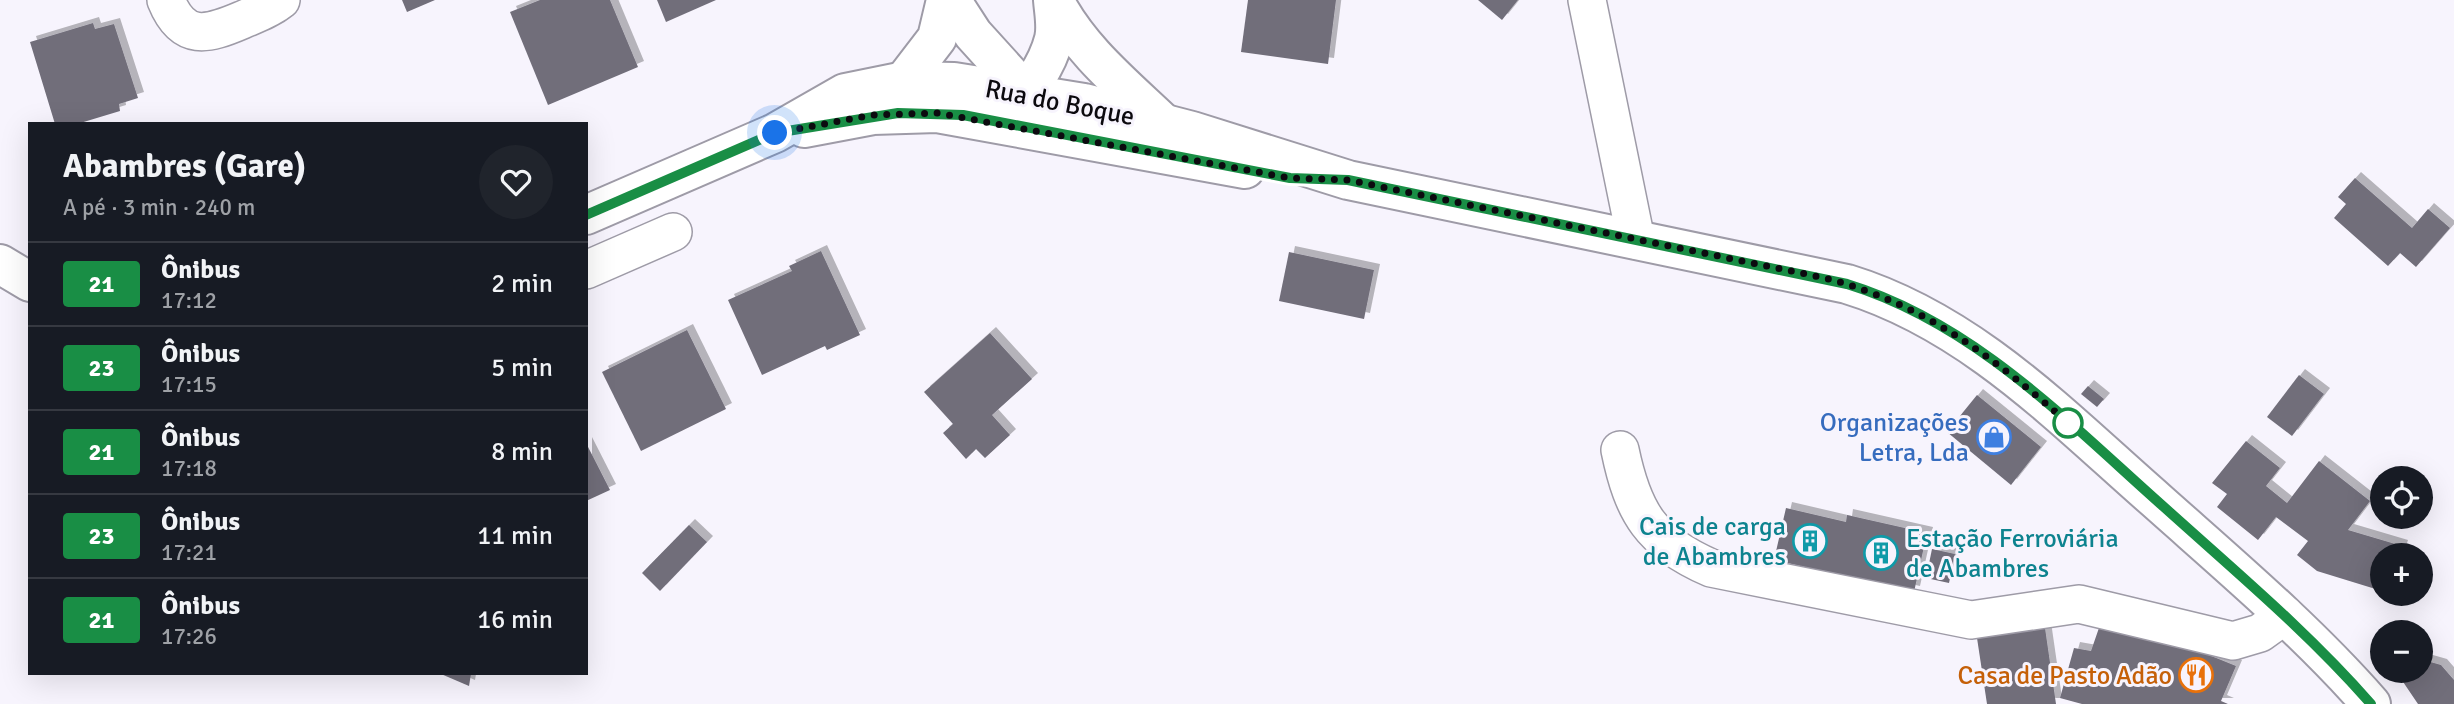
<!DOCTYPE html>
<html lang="pt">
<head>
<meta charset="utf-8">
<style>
  :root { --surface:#171b24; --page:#20242c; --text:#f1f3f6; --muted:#9ea1a6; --line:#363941 }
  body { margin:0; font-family:Signika,sans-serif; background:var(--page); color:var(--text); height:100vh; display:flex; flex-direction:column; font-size:26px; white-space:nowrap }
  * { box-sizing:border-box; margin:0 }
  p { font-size:23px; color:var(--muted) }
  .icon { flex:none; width:38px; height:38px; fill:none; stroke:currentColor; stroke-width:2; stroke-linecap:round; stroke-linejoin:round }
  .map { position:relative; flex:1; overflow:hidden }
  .panel { position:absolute; left:28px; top:122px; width:560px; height:553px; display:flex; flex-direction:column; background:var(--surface); border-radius:0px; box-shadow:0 7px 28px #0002 }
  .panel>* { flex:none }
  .badge { padding:0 14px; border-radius:5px; font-size:24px; line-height:46px }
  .buttons { position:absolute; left:2370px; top:466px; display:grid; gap:14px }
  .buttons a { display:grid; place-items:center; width:63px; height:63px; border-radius:50%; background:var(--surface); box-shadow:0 7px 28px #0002; font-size:35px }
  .you { position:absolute; width:35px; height:35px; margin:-18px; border:5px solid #fff; border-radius:50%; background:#1a73e8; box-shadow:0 0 0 10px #1a73e833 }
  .map>.badge { position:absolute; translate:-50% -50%; box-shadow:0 0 0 4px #fff }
  .round { display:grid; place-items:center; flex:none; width:74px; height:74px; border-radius:37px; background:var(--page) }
  .summary { display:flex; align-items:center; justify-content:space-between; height:119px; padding:0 35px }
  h1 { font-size:33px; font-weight:700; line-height:52px }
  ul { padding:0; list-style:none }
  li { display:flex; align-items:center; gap:21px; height:84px; padding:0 35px; border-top:2px solid var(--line) }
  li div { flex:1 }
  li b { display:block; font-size:26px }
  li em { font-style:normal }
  li .badge { min-width:77px; font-weight:700; text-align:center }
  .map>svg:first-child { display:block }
  .building { fill:#716e7a; filter:url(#shadow) }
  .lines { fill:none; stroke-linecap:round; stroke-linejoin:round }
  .street-casing { stroke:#9e9ba7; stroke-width:40 }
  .primary-casing { stroke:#9e9ba7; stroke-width:42 }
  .street { stroke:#fff; stroke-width:37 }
  .primary { stroke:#fff; stroke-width:38 }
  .line-casing { stroke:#fff; stroke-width:16 }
  .line { stroke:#198e45; stroke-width:10 }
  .walk { stroke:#0c0a0f; stroke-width:7; stroke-dasharray:0 12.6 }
  .stop-dot { fill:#fff; stroke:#198e45; stroke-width:3.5 }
  .labels { text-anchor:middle; stroke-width:6; stroke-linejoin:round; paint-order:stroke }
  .street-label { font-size:26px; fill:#0c0a0f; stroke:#f7f4fd }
  .shop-label { font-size:26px; fill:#366cbe; stroke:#f7f4fd; text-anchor:end }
  .culture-label { font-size:26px; fill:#0d838f; stroke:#f7f4fd; text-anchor:end }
  .food-label { font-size:26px; fill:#c56008; stroke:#f7f4fd; text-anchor:end }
</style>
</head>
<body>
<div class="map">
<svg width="2454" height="704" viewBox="0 0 2454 704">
  <defs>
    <filter id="shadow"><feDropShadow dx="6" dy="-6" stdDeviation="0" flood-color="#0004"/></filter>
  </defs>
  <rect width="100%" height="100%" fill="#f7f4fd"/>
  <!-- building -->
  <g class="building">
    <path d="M402 0H435L407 12Z"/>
    <path d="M540 0H610L638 67 548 105 510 12Z"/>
    <path d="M657 0H716L666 22Z"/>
    <path d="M1248 0H1336L1328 64 1241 52Z"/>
    <path d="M1478 0H1518L1502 20Z"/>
    <path d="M93 23 95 29 114 24 138 98 119 104 120 111 77 124H55L30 42Z"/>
    <path d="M2355 178 2412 228 2428 209 2450 228 2416 267 2400 253 2388 266 2334 218 2346 204 2338 197Z"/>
    <path d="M821 251 860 335 827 350 825 346 762 375 728 300 792 271 789 266Z"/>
    <path d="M1289 252 1374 270 1364 319 1279 301Z"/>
    <path d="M687 330 726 409 641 451 602 372Z"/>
    <path d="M990 333 1032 379 992 415 1010 435 985 458 976 449 966 459 943 433 953 424 924 392Z"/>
    <path d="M2299 375 2324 394 2292 436 2267 417Z"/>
    <path d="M2088 386 2104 399 2097 407 2081 394Z"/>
    <path d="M1977 395 2041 447 2011 485 1947 432Z"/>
    <path d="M2246 441 2280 468 2266 486 2287 503 2319 461 2370 501 2348 530 2402 546 2399 555H2382V591L2317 571 2297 555 2308 541 2276 517 2258 540 2217 507 2227 494 2212 483Z"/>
    <path d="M586 443 610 490 586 501Z"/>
    <path d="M1786 508 1846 522 1847 515 1927 533 1914 592 1774 560Z"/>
    <path d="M689 525 707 542 660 591 642 573Z"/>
    <path d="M1932 549 1955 554 1949 583 1926 578Z"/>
    <path d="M2100 625 2184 645 2236 666 2221 701 2228 704H2082L2060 698 2074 648 2091 651Z"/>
    <path d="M2045 628 2056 704H1987L1977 638Z"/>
    <path d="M2420 659 2441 665 2454 680V704H2418L2395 670H2420Z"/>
    <path d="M441 674H471L469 686Z"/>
  </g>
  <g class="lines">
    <!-- street casing -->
    <g class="street-casing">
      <g id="street">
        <path d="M166 0C183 42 207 35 242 20 256 14 270 9 281 0"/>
        <path d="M1587 0 1636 240"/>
        <path d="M586 270 673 232"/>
        <path d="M1620 450C1633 513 1651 542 1711 568L1971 620 2079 604 2233 641 2260 633 2285 615"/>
      </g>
    </g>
    <!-- primary casing -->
    <g class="primary-casing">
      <g id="primary">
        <path d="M951 0 973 34 1031 98"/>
        <path d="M1054 0C1079 49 1122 84 1161 121"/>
        <path d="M904 81 937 38 946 0"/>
        <path d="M1006 104C1027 102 1049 59 1054 39 1057 27 1054 13 1053 0"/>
        <path d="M804 128 873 115 937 113 1245 169"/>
        <path d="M586 215 775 133 845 93 904 81 954 82 1084 103 1192 131 1348 180 1847 284C1971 322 2061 417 2156 500 2230 566 2306 630 2371 704"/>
        <path d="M0 264 30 282"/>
      </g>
    </g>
    <!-- street -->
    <use href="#street" class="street"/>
    <!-- primary -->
    <use href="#primary" class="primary"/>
  </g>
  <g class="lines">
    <!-- line casing -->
    <g class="line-casing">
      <path id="line" d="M586 215 775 133 898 113 963 115 1290 178 1348 180 1847 284C1974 323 2067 421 2164 507 2235 571 2308 632 2371 704"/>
    </g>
    <!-- line -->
    <use href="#line" class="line"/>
    <!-- walk -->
    <path class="walk" d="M775 133 873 115 937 113 1290 178 1348 180 1825 278C1928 305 1995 359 2074 428L2068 423"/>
  </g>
  <!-- icons -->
  <defs>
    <g id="shop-ring" transform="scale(1.75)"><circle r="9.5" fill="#f7f4fd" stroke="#3f7fe0" stroke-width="1.5"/><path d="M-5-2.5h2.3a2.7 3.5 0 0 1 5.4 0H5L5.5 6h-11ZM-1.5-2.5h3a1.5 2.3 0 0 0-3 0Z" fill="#3f7fe0"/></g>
    <g id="building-ring" transform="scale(1.75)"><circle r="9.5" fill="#f7f4fd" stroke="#0f9aa8" stroke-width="1.5"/><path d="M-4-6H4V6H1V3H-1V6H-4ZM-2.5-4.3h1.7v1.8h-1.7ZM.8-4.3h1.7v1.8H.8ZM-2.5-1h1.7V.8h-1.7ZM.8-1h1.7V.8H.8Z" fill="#0f9aa8"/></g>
    <g id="restaurant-ring" transform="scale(1.75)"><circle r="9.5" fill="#f7f4fd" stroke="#e8710a" stroke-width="1.5"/><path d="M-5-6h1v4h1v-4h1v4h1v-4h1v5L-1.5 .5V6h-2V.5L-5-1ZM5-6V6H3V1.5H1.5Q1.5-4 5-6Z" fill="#e8710a"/></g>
  </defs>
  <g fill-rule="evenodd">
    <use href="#shop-ring" x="1994" y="437"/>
    <use href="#building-ring" x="1810" y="541"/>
    <use href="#building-ring" x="1881" y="553"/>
    <use href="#restaurant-ring" x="2196" y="675"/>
  </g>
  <!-- markers -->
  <circle class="stop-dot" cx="2068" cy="423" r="14"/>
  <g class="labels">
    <!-- street labels -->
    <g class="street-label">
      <text transform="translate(1060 102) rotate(11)" y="9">Rua do Boque</text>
    </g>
    <!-- shop labels -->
    <g class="shop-label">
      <text x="1969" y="431">Organizações<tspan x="1969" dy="30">Letra, Lda</tspan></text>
    </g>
    <!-- culture labels -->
    <g class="culture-label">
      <text x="1786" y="535">Cais de carga<tspan x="1786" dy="30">de Abambres</tspan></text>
      <text x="1906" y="547" text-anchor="start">Estação Ferroviária<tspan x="1906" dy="30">de Abambres</tspan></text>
    </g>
    <!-- food labels -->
    <g class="food-label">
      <text x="2172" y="684">Casa de Pasto Adão</text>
    </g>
  </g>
</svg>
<div class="buttons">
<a><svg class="icon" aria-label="locate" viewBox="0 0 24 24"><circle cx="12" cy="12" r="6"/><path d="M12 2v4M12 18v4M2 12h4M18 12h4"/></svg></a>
<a>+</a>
<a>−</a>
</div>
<div class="you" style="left:775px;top:133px"></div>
<section class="panel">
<div class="summary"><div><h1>Abambres (Gare)</h1><p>A pé · 3 min · 240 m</p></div><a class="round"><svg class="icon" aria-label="heart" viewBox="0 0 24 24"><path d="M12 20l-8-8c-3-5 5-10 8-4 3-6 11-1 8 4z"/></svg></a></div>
<ul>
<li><span class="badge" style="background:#198e45;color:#fff">21</span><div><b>Ônibus</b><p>17:12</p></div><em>2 min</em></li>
<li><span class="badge" style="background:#198e45;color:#fff">23</span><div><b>Ônibus</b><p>17:15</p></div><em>5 min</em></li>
<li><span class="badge" style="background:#198e45;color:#fff">21</span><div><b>Ônibus</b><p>17:18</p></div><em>8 min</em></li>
<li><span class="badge" style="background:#198e45;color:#fff">23</span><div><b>Ônibus</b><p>17:21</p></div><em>11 min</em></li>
<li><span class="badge" style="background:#198e45;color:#fff">21</span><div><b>Ônibus</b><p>17:26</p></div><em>16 min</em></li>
</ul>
</section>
</div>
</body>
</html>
